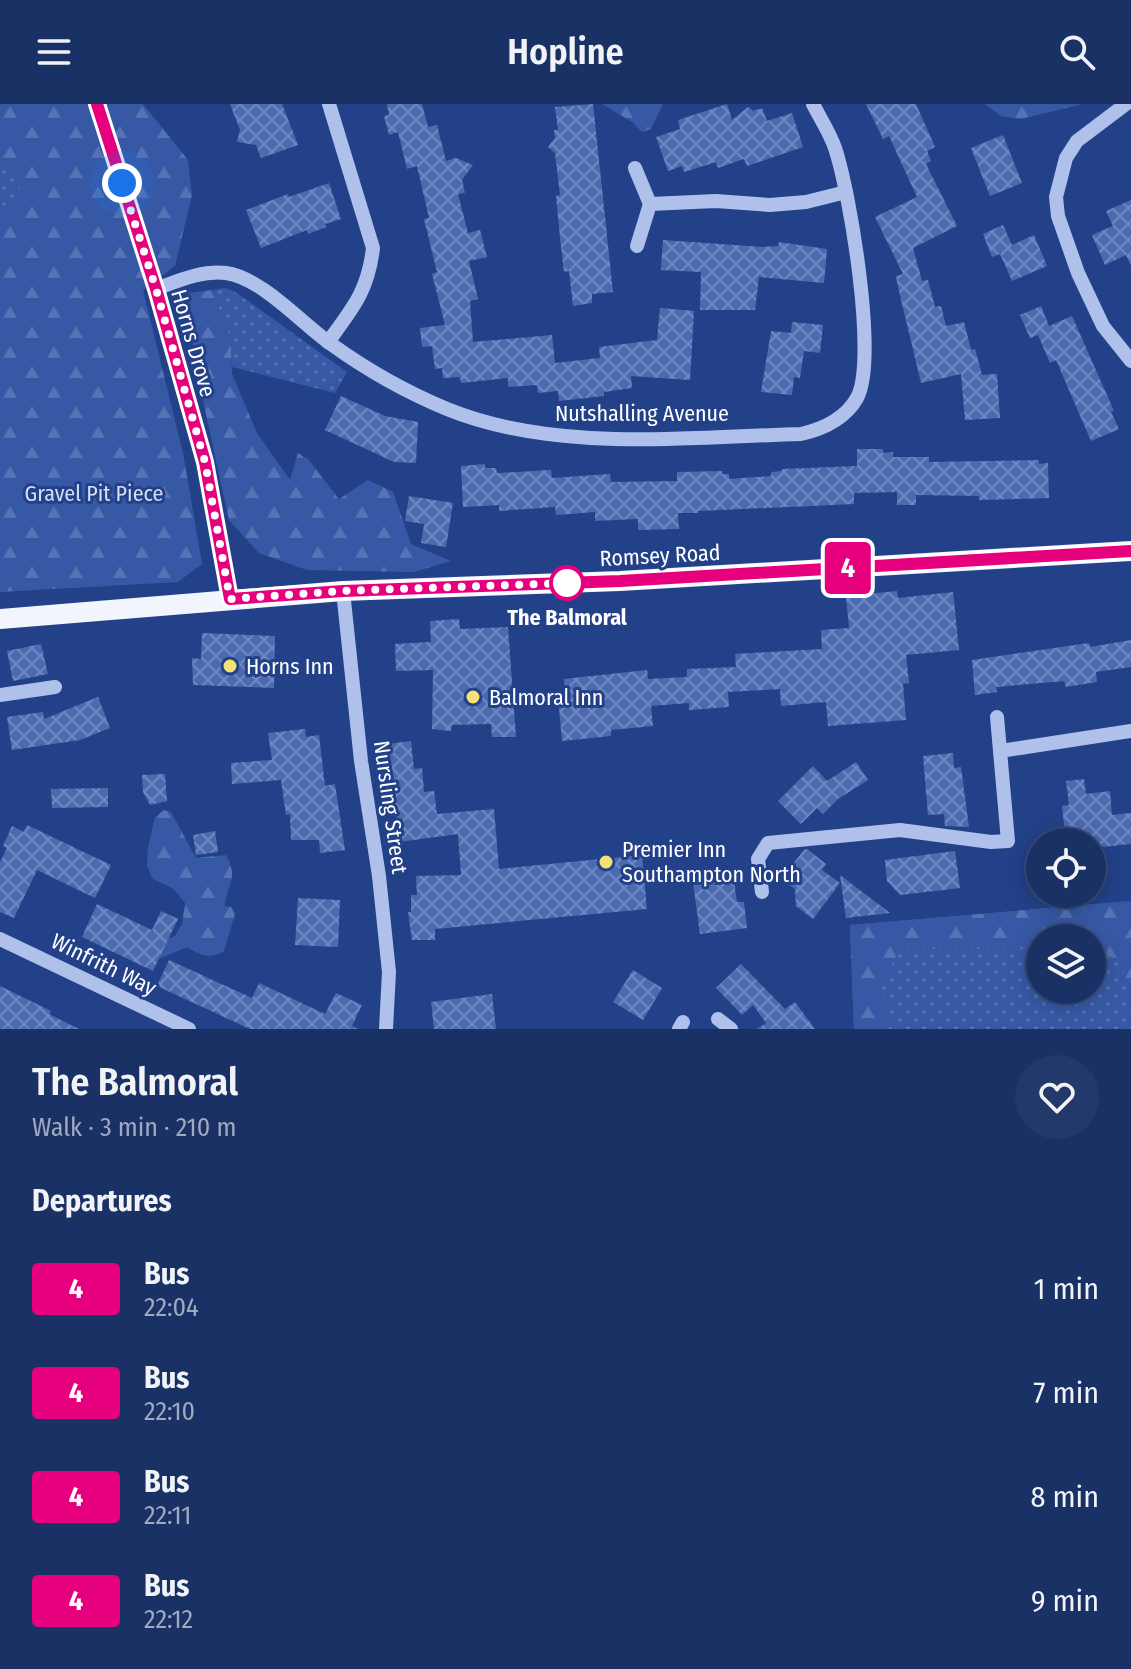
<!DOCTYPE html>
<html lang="en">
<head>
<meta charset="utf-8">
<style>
  :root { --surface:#1a3166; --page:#23396c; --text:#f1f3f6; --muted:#9fa9bf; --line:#384c7a }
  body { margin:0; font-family:"Fira Sans Condensed",sans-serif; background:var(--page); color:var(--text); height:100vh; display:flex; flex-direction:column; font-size:30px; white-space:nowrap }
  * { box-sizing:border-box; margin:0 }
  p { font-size:26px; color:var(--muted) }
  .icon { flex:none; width:44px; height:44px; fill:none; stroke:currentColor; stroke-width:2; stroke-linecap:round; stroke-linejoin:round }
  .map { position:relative; height:925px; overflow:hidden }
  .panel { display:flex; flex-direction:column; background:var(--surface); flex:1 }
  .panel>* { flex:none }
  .badge { padding:0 16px; border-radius:6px; font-size:28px; line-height:52px }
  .buttons { position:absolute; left:1026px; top:724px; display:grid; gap:16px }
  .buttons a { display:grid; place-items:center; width:80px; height:80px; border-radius:50%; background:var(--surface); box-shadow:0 4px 20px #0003,0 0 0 2px var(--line); font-size:40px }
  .you { position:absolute; width:40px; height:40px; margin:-20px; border:6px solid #fff; border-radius:50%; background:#1a73e8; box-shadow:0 0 0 12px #1a73e833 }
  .map>.badge { position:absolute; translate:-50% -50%; box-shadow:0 0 0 4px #fff }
  h2 { padding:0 32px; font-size:30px; line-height:72px }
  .round { display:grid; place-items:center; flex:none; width:84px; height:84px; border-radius:42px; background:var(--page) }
  .headline { display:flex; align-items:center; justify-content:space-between; height:136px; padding:0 32px }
  h1 { font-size:38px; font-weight:600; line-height:60px }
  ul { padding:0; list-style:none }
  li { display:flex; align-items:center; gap:24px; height:104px; padding:0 32px }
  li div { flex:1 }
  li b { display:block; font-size:30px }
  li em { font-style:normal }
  li .badge { min-width:88px; font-weight:700; text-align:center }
  header { display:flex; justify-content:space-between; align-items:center; height:104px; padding:0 32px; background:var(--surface); font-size:36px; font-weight:600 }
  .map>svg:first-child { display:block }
  .grass { fill:url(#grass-dots); fill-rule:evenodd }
  .forest { fill:url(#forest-firs) }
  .building { fill:url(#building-cross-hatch) }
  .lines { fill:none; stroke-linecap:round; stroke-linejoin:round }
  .minor { stroke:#afc1ea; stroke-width:14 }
  .major { stroke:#f2f5fe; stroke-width:20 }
  .line-casing { stroke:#fff; stroke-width:18 }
  .line { stroke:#e6007e; stroke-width:12 }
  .walk { stroke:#fff; stroke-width:8; stroke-dasharray:0 14.4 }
  .stop-dot { fill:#fff; stroke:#e6007e; stroke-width:4 }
  .poi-dot { fill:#f5e271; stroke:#234188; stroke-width:3 }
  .labels { text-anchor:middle; stroke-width:6; stroke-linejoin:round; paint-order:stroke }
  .street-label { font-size:22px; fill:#fff; stroke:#234188 }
  .park-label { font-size:22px; fill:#d3def7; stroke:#234188 }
  .stop-label { font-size:22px; font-weight:bold; fill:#fff; stroke:#234188 }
  .poi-label { font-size:22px; fill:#fff; stroke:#234188; text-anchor:start }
</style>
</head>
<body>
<header><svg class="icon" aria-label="menu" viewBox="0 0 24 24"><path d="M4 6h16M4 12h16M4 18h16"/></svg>Hopline<svg class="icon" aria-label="search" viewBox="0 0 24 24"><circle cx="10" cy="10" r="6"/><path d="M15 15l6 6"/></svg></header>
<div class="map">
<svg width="1131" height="925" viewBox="0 0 1131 925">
  <defs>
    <pattern id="grass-dots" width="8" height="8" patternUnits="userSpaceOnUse" patternTransform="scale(2)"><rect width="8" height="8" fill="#3759a5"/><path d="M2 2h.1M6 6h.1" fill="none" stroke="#5572b2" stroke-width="1.8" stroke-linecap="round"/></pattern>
    <pattern id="forest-firs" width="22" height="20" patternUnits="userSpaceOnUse" patternTransform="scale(2)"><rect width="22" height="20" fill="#3759a5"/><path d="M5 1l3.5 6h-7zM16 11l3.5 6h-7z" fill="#5572b2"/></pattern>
    <pattern id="building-cross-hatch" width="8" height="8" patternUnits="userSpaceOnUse" patternTransform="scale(2)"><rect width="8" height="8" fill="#4b6ab0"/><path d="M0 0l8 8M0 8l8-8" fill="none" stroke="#6f88c0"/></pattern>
  </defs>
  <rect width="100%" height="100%" fill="#234188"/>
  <!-- grass -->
  <g class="grass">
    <path d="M0 46 27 98 0 104Z"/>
    <path d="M225 184 234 187 347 268 335 289 232 263 231 236 212 186Z"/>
    <path d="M1131 797V925H854L850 821ZM1040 834H1092V886H1040Z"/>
  </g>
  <!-- forest -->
  <g class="forest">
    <path d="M0 0H143L188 56 192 91 175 162 143 186 183 349 202 460 178 478 0 488V104L26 97 0 46Z"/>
    <path d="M602 0H663L651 25 642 28 632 18Z"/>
    <path d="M985 0H1083L1021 15 1001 12Z"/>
    <path d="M212 186 231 236 232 270 257 329 290 376 298 349 308 355 339 395 368 376 393 388 411 440 451 457 414 468 307 466 259 449 229 416 194 255 188 189Z"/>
    <path d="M164 706 171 708 196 754 226 751C240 776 226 780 225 802L232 803 235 810 224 847C209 856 200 851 187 843L161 854 153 853 154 841 175 832 182 820 185 799 174 785 153 775 147 762 148 744 155 713Z"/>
    <path d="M1131 797V902L1121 858 1097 845H1092V834H1040V845H899L881 885 897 925H854L850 821Z"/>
  </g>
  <!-- building -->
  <g class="building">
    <path d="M230 0H282L298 41 261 54 256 41 237 38 240 26Z"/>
    <path d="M387 0H422L428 23 437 21 446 57 456 54 473 61 462 76 465 89 458 90 468 129 480 126 487 153 469 157 478 195 470 197 473 238 552 231 555 259 600 254 599 243 657 236 660 204 694 207 690 276 631 272 632 284 604 288V292L559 297 558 287 538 289 537 281 508 283V274L461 279 460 273 443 274 442 264 435 265 432 242 422 243 420 224 445 221 432 170 437 168 424 115 429 114 417 62 407 65 398 28 389 31 384 12 389 11Z"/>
    <path d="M593 0 613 188 592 190V199L573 202 569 167 564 168 560 134 556 92 560 91 555 49 548 43 555 34 554 26H558L555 3Z"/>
    <path d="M727 0 732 16 748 3 753 7 762 4 767 17 792 9 803 43 747 62 744 55 718 64 716 58 684 68 682 62 668 67 656 33 680 25 678 16Z"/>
    <path d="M866 0H916L935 43 927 47 931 57 926 60 957 122 913 144 922 177 928 176 935 203 941 202 946 222 964 218 971 246 975 245 982 271 997 270 1000 314 965 316 961 270 921 279 898 183 896 172 903 170 875 113 917 93 889 32 883 35Z"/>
    <path d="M1003 31 1022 79 990 92 971 44Z"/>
    <path d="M329 79 341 115 325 120 326 123 308 130 307 126 261 144 246 106 288 90 289 93Z"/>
    <path d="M1131 96V162L1126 151 1105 161 1092 131 1113 122 1106 107Z"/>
    <path d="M1003 121 1012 141 1034 131 1047 162 1012 177 1000 150 992 153 983 130Z"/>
    <path d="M663 136 762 143 778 142 779 138 827 145 824 179 759 173 755 206H700L701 168 661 166Z"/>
    <path d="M1041 202 1049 222 1072 212 1114 307 1111 308 1119 325 1091 337 1056 256 1050 259 1038 231 1030 234 1020 211Z"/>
    <path d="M792 218 823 221 820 249 804 247 800 274 794 273 792 291 761 288 771 227 791 229Z"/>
    <path d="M341 292 385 312 418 318 416 359 394 358 325 326Z"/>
    <path d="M857 345H883V349L893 348V353H929V358L1039 356V360L1048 359 1049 394 979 396V392L916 391V401H897V388L854 389V400L698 407V409H678L679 425 638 426V415L595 417V408L556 411 555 403 499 407V401L463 403 461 362 485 360V364H496L497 369 551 366 552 374 610 370 611 378 677 377V368L722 367V370H729V375L771 372V368L782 367V365L857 362Z"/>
    <path d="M409 392 453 399 446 443 421 439 424 420 405 417Z"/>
    <path d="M897 487 898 494 953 488 959 546 906 551 909 579 903 580 906 616 828 622 826 598 781 602 780 585 728 588 729 603 689 606V599L651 602 653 622 611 626V632L562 637 558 593H566L564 575 647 566 648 575 687 573V565L736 563 735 550 822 545 821 526 849 524 846 492Z"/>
    <path d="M459 515 460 525 508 523 516 633H492L491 620 452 621 451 627 432 625 433 566 396 567 395 540 431 538 430 517Z"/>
    <path d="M202 529 275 532 274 584 193 581 192 554 201 555Z"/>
    <path d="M1131 536V563L1096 568 1097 578 1066 583 1064 577 996 583 997 588 975 591 972 556 1089 539 1090 543Z"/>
    <path d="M41 540 48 570 13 577 7 547Z"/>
    <path d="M98 593 110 624 80 636 12 646 7 613 43 608 44 615Z"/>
    <path d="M305 625 306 633 319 631 325 682 335 680 345 746 320 749 319 736H291L290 710 286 711 281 676 232 680 231 659 272 656 268 629Z"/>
    <path d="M411 637 414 665 422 664 424 688 434 687 437 710 494 705 499 765 642 751 647 805 435 825V836H412L408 808H411V791H417L416 772 461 771 458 730 399 738 387 640Z"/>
    <path d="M953 649 954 664 961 663 969 723 945 722 944 710 928 711 923 652Z"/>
    <path d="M856 658 868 676 838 695 823 710 817 704 801 720 778 697 813 662 827 677Z"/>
    <path d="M165 670 167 697 150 701 143 688 142 671Z"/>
    <path d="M1084 675 1086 690 1110 687 1112 711 1131 709V740L1092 744V738H1066L1062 702 1069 701 1066 677Z"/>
    <path d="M108 684V703L52 704 51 685Z"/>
    <path d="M27 721 111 761 95 794 37 766 14 814 0 808V758L7 744 3 742 12 722 24 728Z"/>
    <path d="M215 727 218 748 196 751 193 731Z"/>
    <path d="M807 745 826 760 822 766 840 779 813 815 796 802 795 785 781 775 804 746Z"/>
    <path d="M955 747 960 784 900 791 887 777 885 756Z"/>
    <path d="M713 768 715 781 734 778 737 798H744L747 824 700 830 692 771Z"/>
    <path d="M840 771 890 809 846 814Z"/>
    <path d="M298 794 340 796 338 843 295 841Z"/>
    <path d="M97 800 152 826 161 807 178 815 153 867 82 833Z"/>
    <path d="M169 856 252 894 259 879 325 910 336 889 362 901 352 922 358 925H250L157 882Z"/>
    <path d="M741 860 785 905 795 898 815 925H757L766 919 753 901 742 911 716 884Z"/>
    <path d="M633 866 662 884 643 916 613 898Z"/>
    <path d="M0 882 51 907 49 910 79 925H0Z"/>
    <path d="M492 890 496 925H434L431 898Z"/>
  </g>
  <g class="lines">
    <!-- minor -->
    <g class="minor">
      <path d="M97 0 156 185 205 358 230 495"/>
      <path d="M1126 0 1077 37 1066 54 1056 93 1058 112 1078 169 1103 222 1131 257"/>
      <path d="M635 64 650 100 716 97 770 101 806 98 846 88"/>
      <path d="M637 142 650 100"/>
      <path d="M156 185C178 177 202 166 226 169 262 174 301 219 331 240 367 266 406 288 447 305 555 349 687 333 801 330 823 325 845 315 857 294 878 256 850 89 835 44 830 29 820 14 813 0"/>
      <path d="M328 238C353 204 368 187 373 144L329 0"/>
      <path d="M343 487 361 657 379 772 389 868 386 925"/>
      <path d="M0 591 55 583"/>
      <path d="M997 613 1000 647"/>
      <path d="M762 788 758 755 768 739 900 726 991 738 1008 737 1000 647 1131 627"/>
      <path d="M0 835 189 925"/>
      <path d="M718 915 731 925"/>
      <path d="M679 925 683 918"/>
    </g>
    <!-- major -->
    <path class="major" d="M0 515 343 487 620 477 1131 447"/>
  </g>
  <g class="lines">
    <!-- line casing -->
    <g class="line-casing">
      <path id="line" d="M97 0 156 185 205 358 230 495 343 487 620 477 1131 447"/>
    </g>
    <!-- line -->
    <use href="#line" class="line"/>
    <!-- walk -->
    <path class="walk" d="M122 79 156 185 205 358 230 495 343 487 567 479"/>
  </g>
  <!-- markers -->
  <circle class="stop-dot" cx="567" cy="479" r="16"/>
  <g class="poi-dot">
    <circle cx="230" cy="562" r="8"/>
    <circle cx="473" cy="593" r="8"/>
    <circle cx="606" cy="758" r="8"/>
  </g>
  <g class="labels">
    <!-- street labels -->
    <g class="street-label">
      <text transform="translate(194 239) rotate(74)" y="8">Horns Drove</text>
      <text x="642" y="317">Nutshalling Avenue</text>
      <text transform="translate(660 451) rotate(-3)" y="8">Romsey Road</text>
      <text transform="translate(391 703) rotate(82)" y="8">Nursling Street</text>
      <text transform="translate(104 860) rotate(26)" y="8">Winfrith Way</text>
    </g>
    <!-- park labels -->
    <g class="park-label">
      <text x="94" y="397">Gravel Pit Piece</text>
    </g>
    <!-- stop labels -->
    <g class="stop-label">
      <text x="567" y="521">The Balmoral</text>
    </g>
    <!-- poi labels -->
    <g class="poi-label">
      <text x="246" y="570">Horns Inn</text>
      <text x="489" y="601">Balmoral Inn</text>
      <text x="622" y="753">Premier Inn<tspan x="622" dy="25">Southampton North</tspan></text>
    </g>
  </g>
</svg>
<div class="buttons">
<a><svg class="icon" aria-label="locate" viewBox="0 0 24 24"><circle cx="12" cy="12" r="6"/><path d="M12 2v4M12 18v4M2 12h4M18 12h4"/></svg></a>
<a><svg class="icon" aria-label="layers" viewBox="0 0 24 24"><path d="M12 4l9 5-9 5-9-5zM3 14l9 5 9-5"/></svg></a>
</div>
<div class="you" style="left:122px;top:79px"></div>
<b class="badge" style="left:848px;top:464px;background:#e6007e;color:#fff">4</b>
</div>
<section class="panel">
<div class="headline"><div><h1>The Balmoral</h1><p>Walk · 3 min · 210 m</p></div><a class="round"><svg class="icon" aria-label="heart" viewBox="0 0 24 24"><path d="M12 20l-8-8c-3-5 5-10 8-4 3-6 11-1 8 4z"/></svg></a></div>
<h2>Departures</h2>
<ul>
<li><span class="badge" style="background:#e6007e;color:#fff">4</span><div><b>Bus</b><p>22:04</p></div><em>1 min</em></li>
<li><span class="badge" style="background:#e6007e;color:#fff">4</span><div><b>Bus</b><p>22:10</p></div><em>7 min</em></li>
<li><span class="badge" style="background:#e6007e;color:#fff">4</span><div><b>Bus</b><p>22:11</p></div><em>8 min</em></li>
<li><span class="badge" style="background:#e6007e;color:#fff">4</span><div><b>Bus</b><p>22:12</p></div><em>9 min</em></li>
</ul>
</section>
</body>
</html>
